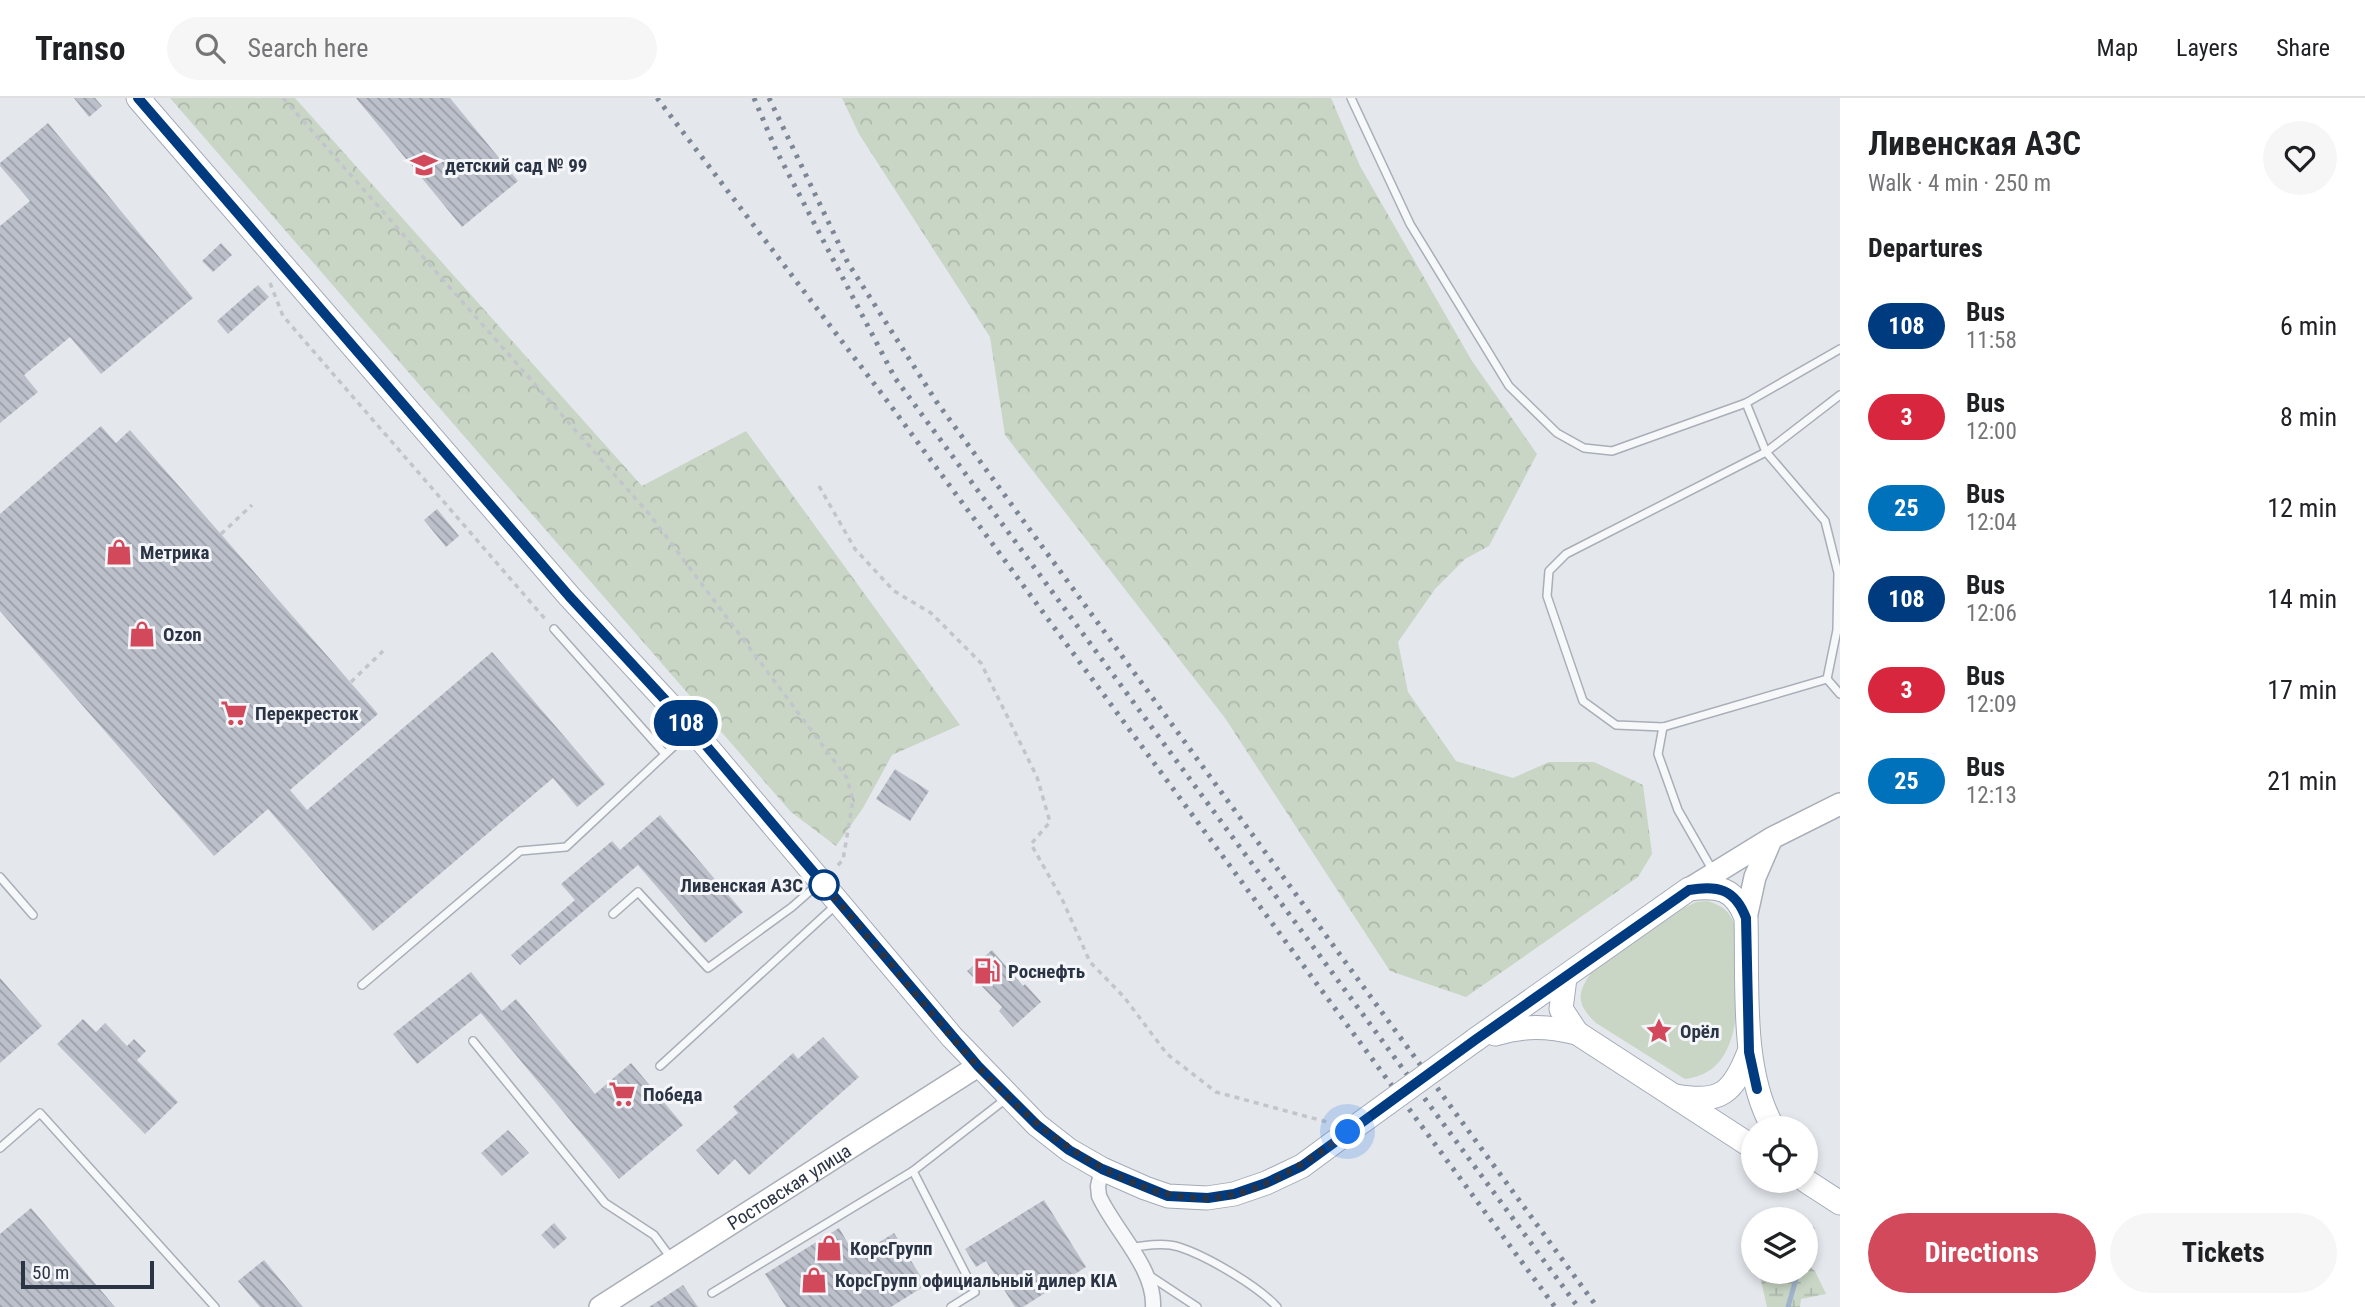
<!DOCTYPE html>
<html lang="en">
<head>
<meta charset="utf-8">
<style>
  :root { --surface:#fff; --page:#f6f6f6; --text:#202124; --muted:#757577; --line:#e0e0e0; --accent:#d1495b }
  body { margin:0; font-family:"Roboto Condensed",sans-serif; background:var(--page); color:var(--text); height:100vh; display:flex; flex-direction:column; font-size:26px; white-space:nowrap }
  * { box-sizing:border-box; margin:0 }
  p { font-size:23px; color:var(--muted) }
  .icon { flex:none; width:38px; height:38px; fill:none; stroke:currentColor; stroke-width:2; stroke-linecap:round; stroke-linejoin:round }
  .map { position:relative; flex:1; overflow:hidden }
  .drawer { display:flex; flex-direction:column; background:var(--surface); width:525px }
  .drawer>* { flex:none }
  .badge { padding:0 14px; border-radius:23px; font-size:24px; line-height:46px }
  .controls { position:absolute; left:1741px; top:1018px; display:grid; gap:14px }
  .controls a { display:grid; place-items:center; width:77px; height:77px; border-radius:50%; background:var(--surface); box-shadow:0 4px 10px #0003; font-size:35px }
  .scale { position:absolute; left:21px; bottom:18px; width:133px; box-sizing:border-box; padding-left:7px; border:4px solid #2b3445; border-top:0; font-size:19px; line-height:24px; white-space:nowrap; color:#2b3445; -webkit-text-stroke:5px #f4f6f9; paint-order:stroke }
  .you { position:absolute; width:35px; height:35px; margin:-18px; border:5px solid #fff; border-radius:50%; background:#1a73e8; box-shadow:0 0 0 10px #1a73e833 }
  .map>.badge { position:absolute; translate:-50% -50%; box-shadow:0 0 0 4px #fff }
  h2 { padding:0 28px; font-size:26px; line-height:63px }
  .round { display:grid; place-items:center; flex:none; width:74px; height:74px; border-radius:37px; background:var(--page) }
  .headline { display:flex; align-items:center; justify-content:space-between; height:119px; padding:0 28px }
  h1 { font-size:33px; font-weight:700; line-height:52px }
  .action { display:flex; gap:14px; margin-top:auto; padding:14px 28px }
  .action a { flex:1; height:80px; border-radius:42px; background:var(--accent); color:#fff; font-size:28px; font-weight:700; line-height:80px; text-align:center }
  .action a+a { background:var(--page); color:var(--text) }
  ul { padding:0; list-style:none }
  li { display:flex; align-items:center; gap:21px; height:91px; padding:0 28px }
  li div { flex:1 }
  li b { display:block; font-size:26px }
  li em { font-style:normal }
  li .badge { min-width:77px; font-weight:700; text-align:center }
  header { display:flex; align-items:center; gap:42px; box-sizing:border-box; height:98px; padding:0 35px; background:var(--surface); border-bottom:2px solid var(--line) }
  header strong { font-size:33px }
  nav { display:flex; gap:38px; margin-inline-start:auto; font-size:24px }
  .search { width:490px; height:63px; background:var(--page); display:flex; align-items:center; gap:18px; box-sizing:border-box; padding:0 24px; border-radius:38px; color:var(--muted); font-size:26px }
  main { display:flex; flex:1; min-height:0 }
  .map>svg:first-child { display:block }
  .grass { fill:#c9d6c5 }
  .forest { fill:url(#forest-crowns) }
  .wetland { fill:url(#wetland-marsh) }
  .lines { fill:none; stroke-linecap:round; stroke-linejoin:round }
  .stream { stroke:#9fb4cc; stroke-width:5 }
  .building { fill:url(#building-back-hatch) }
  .lane-casing { stroke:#a9aeb7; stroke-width:10 }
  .street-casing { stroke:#a9aeb7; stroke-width:17 }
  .secondary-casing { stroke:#a9aeb7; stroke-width:24 }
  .primary-casing { stroke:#a3abb8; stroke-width:25 }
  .path { stroke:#c2c5cb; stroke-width:3.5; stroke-dasharray:5 5; stroke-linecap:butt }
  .lane { stroke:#f7f8fa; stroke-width:7 }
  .street { stroke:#f7f8fa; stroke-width:14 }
  .secondary { stroke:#fff; stroke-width:21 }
  .primary { stroke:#fff; stroke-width:23 }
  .rail { stroke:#7d8696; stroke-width:5; stroke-dasharray:3.5 7; stroke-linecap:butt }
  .primary-bridge-casing { stroke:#a3abb8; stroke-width:25; stroke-linecap:butt }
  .primary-bridge { stroke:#fff; stroke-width:23 }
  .line-casing { stroke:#fff; stroke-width:16 }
  .line { stroke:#003b80; stroke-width:10 }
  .walk { stroke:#2b3445; stroke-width:7; stroke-dasharray:0 12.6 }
  .stop-dot { fill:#fff; stroke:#003b80; stroke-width:3.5 }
  .labels { text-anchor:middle; stroke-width:6; stroke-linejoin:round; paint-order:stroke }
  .poi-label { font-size:19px; font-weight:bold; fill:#2b3445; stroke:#f4f6f9; text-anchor:start }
  .stop-label { font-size:19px; font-weight:bold; fill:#2b3445; stroke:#f4f6f9; text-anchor:end }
  .street-label { font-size:19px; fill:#2b3445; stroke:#f4f6f9 }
</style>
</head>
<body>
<header>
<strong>Transo</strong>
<div class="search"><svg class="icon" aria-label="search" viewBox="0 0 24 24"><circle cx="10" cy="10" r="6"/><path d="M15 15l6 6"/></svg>Search here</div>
<nav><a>Map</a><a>Layers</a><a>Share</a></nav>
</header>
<main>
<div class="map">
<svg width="1840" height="1209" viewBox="0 0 1840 1209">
  <defs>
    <pattern id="forest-crowns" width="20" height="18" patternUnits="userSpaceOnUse" patternTransform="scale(1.75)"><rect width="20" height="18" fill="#c9d6c5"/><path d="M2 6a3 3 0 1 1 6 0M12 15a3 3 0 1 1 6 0" fill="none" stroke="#adb8ab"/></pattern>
    <pattern id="wetland-marsh" width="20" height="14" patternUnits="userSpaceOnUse" patternTransform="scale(1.75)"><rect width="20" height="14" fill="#c9d6c5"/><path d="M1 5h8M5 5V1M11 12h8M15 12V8" fill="none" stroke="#adb8ab"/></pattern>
    <pattern id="building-back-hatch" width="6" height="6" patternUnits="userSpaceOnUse" patternTransform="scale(1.75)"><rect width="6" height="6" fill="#bbc0ca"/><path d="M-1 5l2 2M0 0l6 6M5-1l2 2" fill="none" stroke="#989da6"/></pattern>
  </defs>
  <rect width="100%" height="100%" fill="#e4e7ec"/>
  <!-- grass -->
  <path class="grass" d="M1707 803C1725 808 1732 816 1736 833 1736 881 1751 974 1685 981L1596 925C1577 907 1576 896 1591 875L1682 811 1696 804Z"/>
  <!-- forest -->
  <g class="forest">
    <path d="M170 0H295L642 388 746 333 960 627 892 657 863 710 836 748 791 714Z"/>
    <path d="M842 0H1331L1360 68 1472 263 1537 356 1489 448 1465 461 1435 491 1398 544 1408 594 1456 663 1513 680 1549 664H1594L1643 687 1652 756 1638 779 1466 899 1390 873 1225 620 1005 337 990 239 859 36Z"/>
  </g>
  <!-- wetland -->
  <path class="wetland" d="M1806 1166 1815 1173 1826 1196 1801 1201 1800 1209H1767L1759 1174H1806Z"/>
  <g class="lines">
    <!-- stream -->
    <g class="stream">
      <path d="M1806 1149 1812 1131"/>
      <path d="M1788 1209 1798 1174"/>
    </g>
  </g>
  <!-- building -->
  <g class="building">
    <path d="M74 0H95L102 8 89 19Z"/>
    <path d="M356 0H450L518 83 462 129Z"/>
    <path d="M48 25 193 200 101 276 70 239 24 277 38 294 0 325V128L30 103 0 68V65Z"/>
    <path d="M221 145 232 157 213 174 202 163Z"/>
    <path d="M258 187 269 199 228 236 217 223Z"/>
    <path d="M101 328 116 345 130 332 378 616 290 692 307 712 492 554 605 686 577 709 553 680 373 833 268 711 214 758 0 513V416Z"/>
    <path d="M437 411 459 438 446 449 424 422Z"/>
    <path d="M895 671 929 693 910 723 876 701Z"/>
    <path d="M660 717 743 814 705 845 638 767 520 867 511 857 575 802 561 786 612 743 620 752Z"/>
    <path d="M992 852 1023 888 1025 886 1041 904 1013 929 999 913 1002 909 967 873Z"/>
    <path d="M471 874 502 913 516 901 595 996 631 965 683 1027 619 1081 481 915 417 966 393 936Z"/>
    <path d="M0 880 42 928 0 965Z"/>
    <path d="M83 921 96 934 105 925 127 948 134 941 146 953 137 962 178 1004 145 1036 57 946Z"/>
    <path d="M823 939 859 979 749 1077 735 1061 718 1077 696 1052 738 1015 733 1009 793 955 798 961Z"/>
    <path d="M508 1032 529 1055 502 1078 481 1055Z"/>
    <path d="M1044 1102 1086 1169 1023 1209H1015L986 1163 976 1169 965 1151Z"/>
    <path d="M31 1110 115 1209H0V1136Z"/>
    <path d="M554 1125 567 1140 554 1151 541 1137Z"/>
    <path d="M839 1130 856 1159 894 1135 926 1187 891 1209H786L765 1176Z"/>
    <path d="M264 1162 303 1209H260L238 1183Z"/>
    <path d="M683 1187 698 1209H649Z"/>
  </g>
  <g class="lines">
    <!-- lane casing -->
    <g class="lane-casing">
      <g id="lane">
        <path d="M1351 0 1410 126 1509 288 1557 335 1584 350 1612 353 1746 305 1766 354 1825 423 1838 475 1837 532 1827 581 1663 629 1616 627 1583 603 1547 498 1549 473 1566 456 1766 354 1840 297"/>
        <path d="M1746 305 1840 251"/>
        <path d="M554 531 665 656"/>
        <path d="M1827 581 1840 596"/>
        <path d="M1663 629 1658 656 1678 712 1713 773"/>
        <path d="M0 779 33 817"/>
        <path d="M613 816 638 794 708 870 792 809 818 786"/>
        <path d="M362 887 520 753 566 749 689 634"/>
        <path d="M473 943 605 1105 654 1137 671 1160"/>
        <path d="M660 968 836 807"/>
        <path d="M0 1050 40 1015 215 1209"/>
        <path d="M1130 1149C1146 1148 1163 1144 1179 1149 1207 1158 1258 1188 1277 1209"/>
        <path d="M1150 1178 1197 1209"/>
        <path d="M712 1195 913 1073"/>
        <path d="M951 1209 975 1194 913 1073 1007 1000"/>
      </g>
    </g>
    <!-- street casing -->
    <g class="street-casing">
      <path id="street" d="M1102 1071 1098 1088 1099 1098C1115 1133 1155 1170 1153 1209"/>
    </g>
    <!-- secondary casing -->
    <g class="secondary-casing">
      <g id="secondary">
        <path d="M1689 791 1772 740 1840 706"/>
        <path d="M1746 820 1755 779 1771 742"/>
        <path id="s1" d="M600 1209 978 968"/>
      </g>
    </g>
    <!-- primary casing -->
    <g class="primary-casing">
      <g id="primary">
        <path d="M138 0 569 498 692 631 952 939 1037 1027 1069 1052 1102 1071 1145 1090 1168 1098 1207 1100 1234 1096 1266 1085 1302 1068 1348 1034"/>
        <path d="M1565 880 1561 911 1577 935"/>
        <path d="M1495 936C1524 927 1548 928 1577 935L1754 1050"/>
        <path d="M1475 942 1689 791C1718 787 1735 790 1746 820 1748 885 1740 974 1774 1031"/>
        <path d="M1676 998C1721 1006 1733 995 1749 954"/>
        <path d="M1806 1083 1840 1105"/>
      </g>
    </g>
    <!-- path -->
    <g class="path">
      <path d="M283 0 650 417 847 680 853 702 843 762 835 770"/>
      <path d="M270 185 283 218 546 522"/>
      <path d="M819 388 855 451 894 493 931 515 981 565 1037 679 1050 724 1031 746 1062 801 1090 864 1124 899 1167 956 1216 994 1327 1024"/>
      <path d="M221 436 252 407"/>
      <path d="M351 584 383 553"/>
    </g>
    <!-- lane -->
    <use href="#lane" class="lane"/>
    <!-- street -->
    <use href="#street" class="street"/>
    <!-- secondary -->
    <use href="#secondary" class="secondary"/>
    <!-- primary -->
    <use href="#primary" class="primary"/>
    <!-- rail -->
    <g class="rail">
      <path d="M657 0 888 304 1555 1209"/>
      <path d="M754 0 776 52 895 280 1578 1209"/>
      <path d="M769 0 848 165 936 303 1597 1209"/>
    </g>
    <!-- primary-bridge casing -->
    <g class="primary-bridge-casing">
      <path id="primary-bridge" d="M1348 1034 1475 942"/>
    </g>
    <!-- primary-bridge -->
    <use href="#primary-bridge" class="primary-bridge"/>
  </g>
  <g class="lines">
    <!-- line casing -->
    <g class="line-casing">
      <path id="line" d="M138 0 569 498 692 631 978 968 1037 1027 1069 1052 1102 1071 1168 1098 1208 1100 1234 1096 1266 1085 1302 1068 1475 942 1689 792C1718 787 1735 791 1746 820L1749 954 1757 991"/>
    </g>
    <!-- line -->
    <use href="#line" class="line"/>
    <!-- walk -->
    <path class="walk" d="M824 787 821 784C852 820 883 856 913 893 974 966 1036 1042 1125 1081 1152 1093 1176 1101 1206 1100 1259 1099 1307 1064 1348 1034"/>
  </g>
  <!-- icons -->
  <defs>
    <g id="school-bare" transform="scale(2.1)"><path d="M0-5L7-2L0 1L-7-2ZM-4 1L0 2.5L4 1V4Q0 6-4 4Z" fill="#d1495b" stroke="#f4f6f9" stroke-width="2.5" paint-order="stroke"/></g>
    <g id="shop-bare" transform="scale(2.1)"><path d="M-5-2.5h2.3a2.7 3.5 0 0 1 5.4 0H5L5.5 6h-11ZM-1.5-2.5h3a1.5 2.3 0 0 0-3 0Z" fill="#d1495b" stroke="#f4f6f9" stroke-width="2.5" paint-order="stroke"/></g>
    <g id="supermarket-bare" transform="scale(2.1)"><path d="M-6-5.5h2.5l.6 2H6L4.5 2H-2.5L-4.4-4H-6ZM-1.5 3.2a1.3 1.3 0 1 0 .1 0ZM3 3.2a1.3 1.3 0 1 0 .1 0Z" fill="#d1495b" stroke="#f4f6f9" stroke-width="2.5" paint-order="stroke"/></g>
    <g id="fuel-bare" transform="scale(2.1)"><path d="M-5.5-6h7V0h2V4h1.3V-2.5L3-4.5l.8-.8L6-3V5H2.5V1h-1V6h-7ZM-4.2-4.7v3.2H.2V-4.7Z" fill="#d1495b" stroke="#f4f6f9" stroke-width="2.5" paint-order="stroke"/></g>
    <g id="sight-bare" transform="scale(2.1)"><path d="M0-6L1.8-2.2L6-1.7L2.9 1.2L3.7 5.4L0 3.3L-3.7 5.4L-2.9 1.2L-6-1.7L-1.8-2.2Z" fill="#d1495b" stroke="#f4f6f9" stroke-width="2.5" paint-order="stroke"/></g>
  </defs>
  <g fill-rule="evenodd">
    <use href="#school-bare" x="424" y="67"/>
    <use href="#shop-bare" x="119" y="454"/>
    <use href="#shop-bare" x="142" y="536"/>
    <use href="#supermarket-bare" x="234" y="615"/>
    <use href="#fuel-bare" x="987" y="873"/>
    <use href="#sight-bare" x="1659" y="933"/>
    <use href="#supermarket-bare" x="622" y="996"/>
    <use href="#shop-bare" x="829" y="1150"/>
    <use href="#shop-bare" x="814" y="1182"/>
  </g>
  <!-- markers -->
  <circle class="stop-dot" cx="824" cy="787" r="14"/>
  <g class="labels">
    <!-- poi labels -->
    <g class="poi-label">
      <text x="445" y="74">детский сад № 99</text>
      <text x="140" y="461">Метрика</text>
      <text x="163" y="543">Ozon</text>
      <text x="255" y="622">Перекресток</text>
      <text x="1008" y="880">Роснефть</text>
      <text x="1680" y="940">Орёл</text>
      <text x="643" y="1003">Победа</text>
      <text x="850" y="1157">КорсГрупп</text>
      <text x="835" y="1189">КорсГрупп официальный дилер KIA</text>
    </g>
    <!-- stop labels -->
    <g class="stop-label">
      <text x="803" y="794">Ливенская АЗС</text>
    </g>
    <!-- street labels -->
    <g class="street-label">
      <text dy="7" stroke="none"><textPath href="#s1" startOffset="224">Ростовская улица</textPath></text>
    </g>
  </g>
</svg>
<div class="controls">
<a><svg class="icon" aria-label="locate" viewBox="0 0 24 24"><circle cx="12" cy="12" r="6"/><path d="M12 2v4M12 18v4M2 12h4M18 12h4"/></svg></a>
<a><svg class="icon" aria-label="layers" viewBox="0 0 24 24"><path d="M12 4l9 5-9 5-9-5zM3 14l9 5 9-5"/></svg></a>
</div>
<div class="scale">50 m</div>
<div class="you" style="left:1348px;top:1034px"></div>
<b class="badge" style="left:686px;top:625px;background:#003b80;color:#fff">108</b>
</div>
<section class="drawer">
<div class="headline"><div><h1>Ливенская АЗС</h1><p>Walk · 4 min · 250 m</p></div><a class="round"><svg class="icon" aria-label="heart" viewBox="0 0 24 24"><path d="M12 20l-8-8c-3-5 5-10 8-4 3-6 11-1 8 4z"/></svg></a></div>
<h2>Departures</h2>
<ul>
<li><span class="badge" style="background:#003b80;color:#fff">108</span><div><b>Bus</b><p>11:58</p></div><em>6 min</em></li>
<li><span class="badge" style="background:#d7263d;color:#fff">3</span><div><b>Bus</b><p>12:00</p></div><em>8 min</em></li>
<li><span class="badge" style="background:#0072bc;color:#fff">25</span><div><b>Bus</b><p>12:04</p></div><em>12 min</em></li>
<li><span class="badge" style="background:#003b80;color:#fff">108</span><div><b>Bus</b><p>12:06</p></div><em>14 min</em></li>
<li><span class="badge" style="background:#d7263d;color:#fff">3</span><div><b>Bus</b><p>12:09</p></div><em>17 min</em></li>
<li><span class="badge" style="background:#0072bc;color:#fff">25</span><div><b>Bus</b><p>12:13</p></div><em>21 min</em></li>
</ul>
<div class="action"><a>Directions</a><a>Tickets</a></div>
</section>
</main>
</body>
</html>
